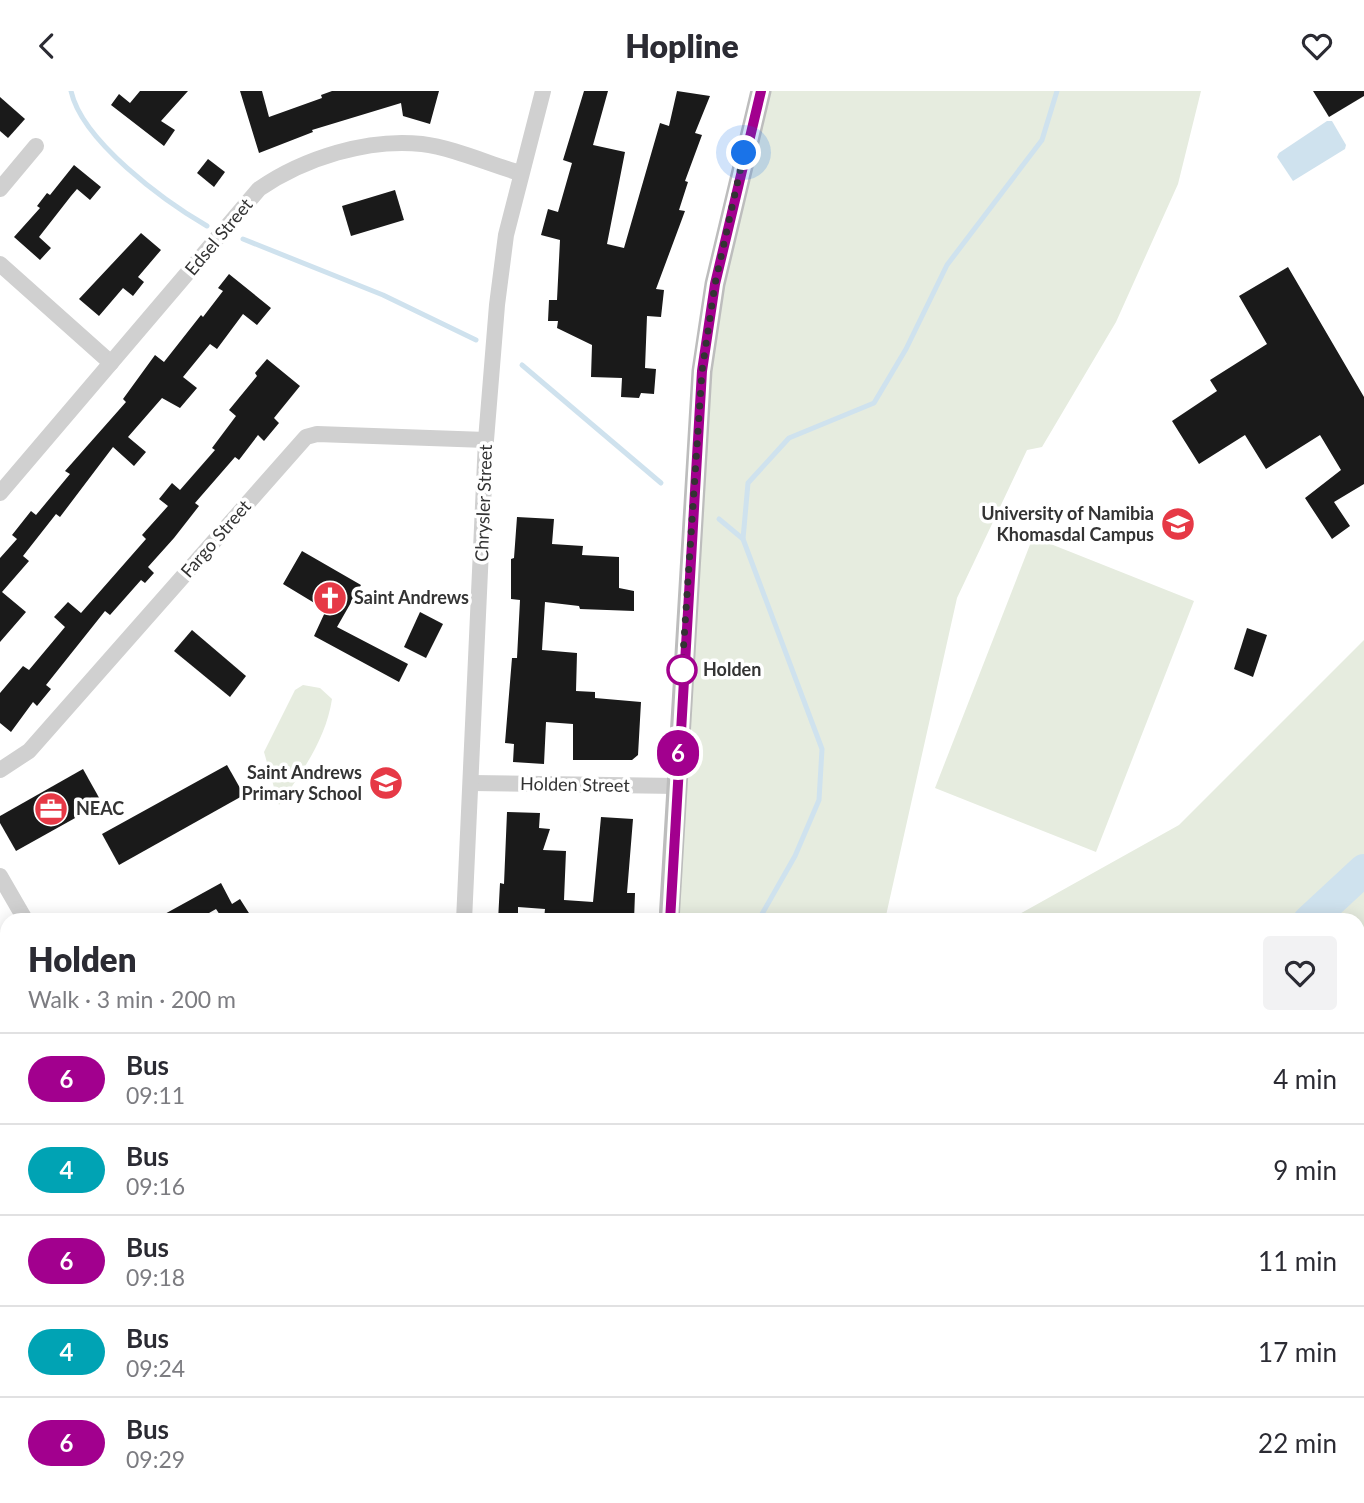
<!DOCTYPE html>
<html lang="en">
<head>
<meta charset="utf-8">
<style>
  :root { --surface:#fff; --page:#f2f2f3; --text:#2b2b33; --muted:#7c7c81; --line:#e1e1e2 }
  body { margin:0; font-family:Lato,sans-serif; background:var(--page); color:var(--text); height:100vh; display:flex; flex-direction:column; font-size:26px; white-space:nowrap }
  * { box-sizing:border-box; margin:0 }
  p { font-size:23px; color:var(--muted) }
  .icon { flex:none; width:38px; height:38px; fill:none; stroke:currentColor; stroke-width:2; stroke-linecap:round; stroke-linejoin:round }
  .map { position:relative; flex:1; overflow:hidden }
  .side { position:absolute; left:0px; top:822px; width:1365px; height:590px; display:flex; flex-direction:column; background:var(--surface); border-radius:21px 21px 0 0; box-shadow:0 4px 18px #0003 }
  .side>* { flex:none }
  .badge { padding:0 14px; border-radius:23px; font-size:24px; line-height:46px }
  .you { position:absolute; width:35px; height:35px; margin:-18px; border:5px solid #fff; border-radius:50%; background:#1a73e8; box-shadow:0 0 0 10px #1a73e833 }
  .map>.badge { position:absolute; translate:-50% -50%; box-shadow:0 0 0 4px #fff }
  .round { display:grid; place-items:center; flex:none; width:74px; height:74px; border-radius:7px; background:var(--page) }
  .headline { display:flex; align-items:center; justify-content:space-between; height:119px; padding:0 28px }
  h1 { font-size:33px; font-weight:800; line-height:52px }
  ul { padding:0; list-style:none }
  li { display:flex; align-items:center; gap:21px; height:91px; padding:0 28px; border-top:2px solid var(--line) }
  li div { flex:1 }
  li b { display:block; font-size:26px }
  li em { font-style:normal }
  li .badge { min-width:77px; font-weight:700; text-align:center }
  header { display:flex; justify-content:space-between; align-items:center; height:91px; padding:0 28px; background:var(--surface); font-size:32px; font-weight:800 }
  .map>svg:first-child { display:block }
  .green { fill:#e6ecdf }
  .water { fill:#cfe2ee }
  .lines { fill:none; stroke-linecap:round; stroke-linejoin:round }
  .stream { stroke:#cfe2ee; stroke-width:5 }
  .river { stroke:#cfe2ee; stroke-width:32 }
  .building { fill:#1a1a1a }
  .minor { stroke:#d0d0d0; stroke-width:16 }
  .tertiary { stroke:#d0d0d0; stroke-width:19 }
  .secondary { stroke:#bdbdbd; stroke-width:21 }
  .line-casing { stroke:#fff; stroke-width:16 }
  .line { stroke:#a2008e; stroke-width:10 }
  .walk { stroke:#333; stroke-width:7; stroke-dasharray:0 12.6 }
  .stop-dot { fill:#fff; stroke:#a2008e; stroke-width:3.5 }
  .labels { text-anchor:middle; stroke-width:7; stroke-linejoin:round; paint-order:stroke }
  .street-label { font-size:18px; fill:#333; stroke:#fff }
  .poi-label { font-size:18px; font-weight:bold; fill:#333; stroke:#fff; text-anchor:end }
  .stop-label { font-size:18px; font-weight:bold; fill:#333; stroke:#fff; text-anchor:start }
</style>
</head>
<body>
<header><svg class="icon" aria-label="back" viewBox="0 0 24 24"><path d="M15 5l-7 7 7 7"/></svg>Hopline<svg class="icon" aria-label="heart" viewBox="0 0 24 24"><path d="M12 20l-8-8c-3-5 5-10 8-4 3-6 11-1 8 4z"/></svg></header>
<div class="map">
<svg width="1364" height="1412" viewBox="0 0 1364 1412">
  <rect width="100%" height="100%" fill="#fff"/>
  <!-- green -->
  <g class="green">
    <path d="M761 0H1201L1178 93 1116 231 1042 356 1027 359 957 507 885 829 670 830 702 280Z"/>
    <path d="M1033 446 1194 510 1096 761 935 697Z"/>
    <path d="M1364 549V900L1358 907V830L1009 829 1179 734Z"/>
    <path d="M303 594 320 597 332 608C326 648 302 681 279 714L264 661 295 599Z"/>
    <path d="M278 1405H759L758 1412H271Z"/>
  </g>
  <!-- water -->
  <path class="water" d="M1327 30H1332L1346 54 1345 58 1293 90 1277 66 1279 62Z"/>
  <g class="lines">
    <!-- stream -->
    <g class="stream">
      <path d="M71 0C82 50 164 110 207 135"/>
      <path d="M243 148 383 204 476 249"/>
      <path d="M522 274 661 392"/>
      <path d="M719 428 743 448"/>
      <path d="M758 830 795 765 819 709 822 658 743 448 748 392 789 347 874 312 906 258 947 174 1042 49 1057 0"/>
    </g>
    <!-- river -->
    <g class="river">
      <path d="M1309 830 1364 779"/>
      <path d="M496 1412 503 1405"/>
    </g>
  </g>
  <!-- building -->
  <g class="building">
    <path d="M140 0H188L161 30 175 39 164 55 111 14 119 3 130 12Z"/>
    <path d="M240 0H262L269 26 322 7 321 4 332 0H439L430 33 403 25 401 12 312 39 313 41 259 62Z"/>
    <path d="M584 0H608L593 54 625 61 607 153 624 157 660 32 669 35 677 0 710 5 695 42 702 44 685 90 688 91 679 119 685 120 656 198 664 199 661 226 647 225 645 277 656 278 654 303 641 302 639 307 621 306 622 287 591 286 592 254 557 237 558 230H548L549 209H557L560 149 541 144 548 118 558 121 572 72 563 69Z"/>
    <path d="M1313 0H1364V5L1329 26Z"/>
    <path d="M0 6 25 28 8 47 0 40Z"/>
    <path d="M208 68 225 81 214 96 197 82Z"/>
    <path d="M74 74 101 96 90 109 77 98 71 105 39 146 51 157 40 169 14 146 40 117 37 115 47 102 50 104Z"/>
    <path d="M395 99 404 129 351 145 342 115Z"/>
    <path d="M141 142 161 159 138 186 144 191 133 205 123 197 99 225 79 208Z"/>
    <path d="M1288 176 1364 306V393L1334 411 1350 435 1332 448 1305 407 1341 379 1320 344 1266 378 1245 344 1199 373 1172 330 1217 300 1210 289 1267 253 1239 205Z"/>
    <path d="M229 183 271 217 257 234 243 223 217 258 210 253 183 286 197 297 180 317 162 307 128 346 146 361 134 375 113 356 60 426 56 423 23 465 29 470 2 501 26 521 0 551V467L17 448 12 444 31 420 36 424 70 383 65 380 126 311 123 308 155 264 164 271 201 224 203 226 223 200 218 197Z"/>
    <path d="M267 268 300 295 274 327 279 332 264 350 258 344 239 369 235 366 195 412 199 415 174 447 148 476 154 482 145 492 141 489 110 524 105 520 46 594 51 598 37 615 33 611 11 641 0 632V602L23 575 29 579 65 536 54 526 68 511 81 522 146 448 142 444 168 415 159 408 172 392 180 399 215 359 212 357 236 325 229 319 257 285 255 282Z"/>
    <path d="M517 426 554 428 552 453 583 455 582 464 619 466V497L634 500V520L580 518 579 515 545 511 542 559 577 562 576 600 595 601V607L641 611 638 664 632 669H573V633L546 631 544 673 513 671 514 653 505 652 512 567H517L520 509 511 508V468L514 467Z"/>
    <path d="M302 460 361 494 337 536 408 573 399 591 314 545 326 519 283 493Z"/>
    <path d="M420 521 443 533 426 567 404 556Z"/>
    <path d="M1247 537 1267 544 1253 586 1234 578Z"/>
    <path d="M192 539 246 585 230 606 174 560Z"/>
    <path d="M227 674 244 704 119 774 102 743Z"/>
    <path d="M83 678 102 712 16 760 0 732V725Z"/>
    <path d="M507 721 540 722 539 737 550 738 543 759 566 760 564 809 593 811 601 726 633 728 627 802H635L634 830 544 828 545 818 518 816V830H498L500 792 504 793Z"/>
    <path d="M221 792 232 813 240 808 254 830H224L216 818 195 830H152Z"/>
  </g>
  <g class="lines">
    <!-- minor -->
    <g class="minor">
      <path d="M0 98 36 55"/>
      <path d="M0 173 111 272"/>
      <path d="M0 402 259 98C304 67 368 47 422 53 454 57 489 73 520 82"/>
      <path d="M0 679 29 660 306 346 317 343 486 349"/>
      <path d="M472 692 677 695"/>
      <path d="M0 785 26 830"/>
      <path d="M464 830 486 349 497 214 506 144 543 0"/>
      <path d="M0 1196 7 1209"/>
      <path d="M0 1374 7 1368"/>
      <path d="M117 1405 121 1412"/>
    </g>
    <!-- tertiary -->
    <path class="tertiary" d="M271 1412 278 1405"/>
    <!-- secondary -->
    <g class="secondary">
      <path d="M669 830 702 280 715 193 761 0"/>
      <path d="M677 1405 678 1412"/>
    </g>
  </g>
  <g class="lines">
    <!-- line casing -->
    <g class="line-casing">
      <path id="line" d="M670 830 702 280 715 193 761 0"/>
    </g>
    <!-- line -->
    <use href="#line" class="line"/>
    <!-- walk -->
    <path class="walk" d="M682 579 702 280 715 193 744 62"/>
  </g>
  <!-- icons -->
  <defs>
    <g id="university-disc" transform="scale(1.75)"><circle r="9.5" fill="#e63946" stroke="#fff"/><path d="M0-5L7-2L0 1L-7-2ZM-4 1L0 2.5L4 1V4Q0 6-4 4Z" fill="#fff"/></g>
    <g id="church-disc" transform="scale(1.75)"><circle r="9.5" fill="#e63946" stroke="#fff"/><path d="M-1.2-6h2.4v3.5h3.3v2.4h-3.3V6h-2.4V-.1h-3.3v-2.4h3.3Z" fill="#fff"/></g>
    <g id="school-disc" transform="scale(1.75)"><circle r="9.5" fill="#e63946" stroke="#fff"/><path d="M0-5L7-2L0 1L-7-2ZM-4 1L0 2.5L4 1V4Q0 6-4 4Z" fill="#fff"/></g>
    <g id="office-disc" transform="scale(1.75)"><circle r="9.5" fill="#e63946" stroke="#fff"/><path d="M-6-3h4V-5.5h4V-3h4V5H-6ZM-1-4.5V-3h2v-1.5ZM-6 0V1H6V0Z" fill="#fff"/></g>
  </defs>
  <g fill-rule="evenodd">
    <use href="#university-disc" x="1178" y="433"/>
    <use href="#church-disc" x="330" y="507"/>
    <use href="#school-disc" x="386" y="692"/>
    <use href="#office-disc" x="51" y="718"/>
  </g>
  <!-- markers -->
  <circle class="stop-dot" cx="682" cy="579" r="14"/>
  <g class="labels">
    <!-- street labels -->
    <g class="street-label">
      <text transform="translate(219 146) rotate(-50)" y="6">Edsel Street</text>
      <text transform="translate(484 412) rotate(-88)" y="6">Chrysler Street</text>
      <text transform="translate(216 448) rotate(-49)" y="6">Fargo Street</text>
      <text transform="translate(575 694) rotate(1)" y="6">Holden Street</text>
    </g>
    <!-- poi labels -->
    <g class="poi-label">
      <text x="1154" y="429">University of Namibia<tspan x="1154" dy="21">Khomasdal Campus</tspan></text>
      <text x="354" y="513" text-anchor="start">Saint Andrews</text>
      <text x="362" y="688">Saint Andrews<tspan x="362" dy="21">Primary School</tspan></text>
      <text x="76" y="724" text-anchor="start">NEAC</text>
    </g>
    <!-- stop labels -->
    <g class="stop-label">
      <text x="703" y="585">Holden</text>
    </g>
  </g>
</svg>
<div class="you" style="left:744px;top:62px"></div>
<b class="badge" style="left:678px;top:662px;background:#a2008e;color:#fff">6</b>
<section class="side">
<div class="headline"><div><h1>Holden</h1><p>Walk · 3 min · 200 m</p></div><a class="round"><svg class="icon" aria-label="heart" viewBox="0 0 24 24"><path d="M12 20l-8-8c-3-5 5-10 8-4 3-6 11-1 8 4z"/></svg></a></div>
<ul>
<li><span class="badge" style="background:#a2008e;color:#fff">6</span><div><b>Bus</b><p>09:11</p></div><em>4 min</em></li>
<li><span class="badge" style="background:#00a3b4;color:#fff">4</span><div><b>Bus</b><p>09:16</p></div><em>9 min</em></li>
<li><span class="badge" style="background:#a2008e;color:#fff">6</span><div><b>Bus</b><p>09:18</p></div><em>11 min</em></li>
<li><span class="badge" style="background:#00a3b4;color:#fff">4</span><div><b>Bus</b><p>09:24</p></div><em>17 min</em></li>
<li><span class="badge" style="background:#a2008e;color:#fff">6</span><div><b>Bus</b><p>09:29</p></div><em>22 min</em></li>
</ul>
</section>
</div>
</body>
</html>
